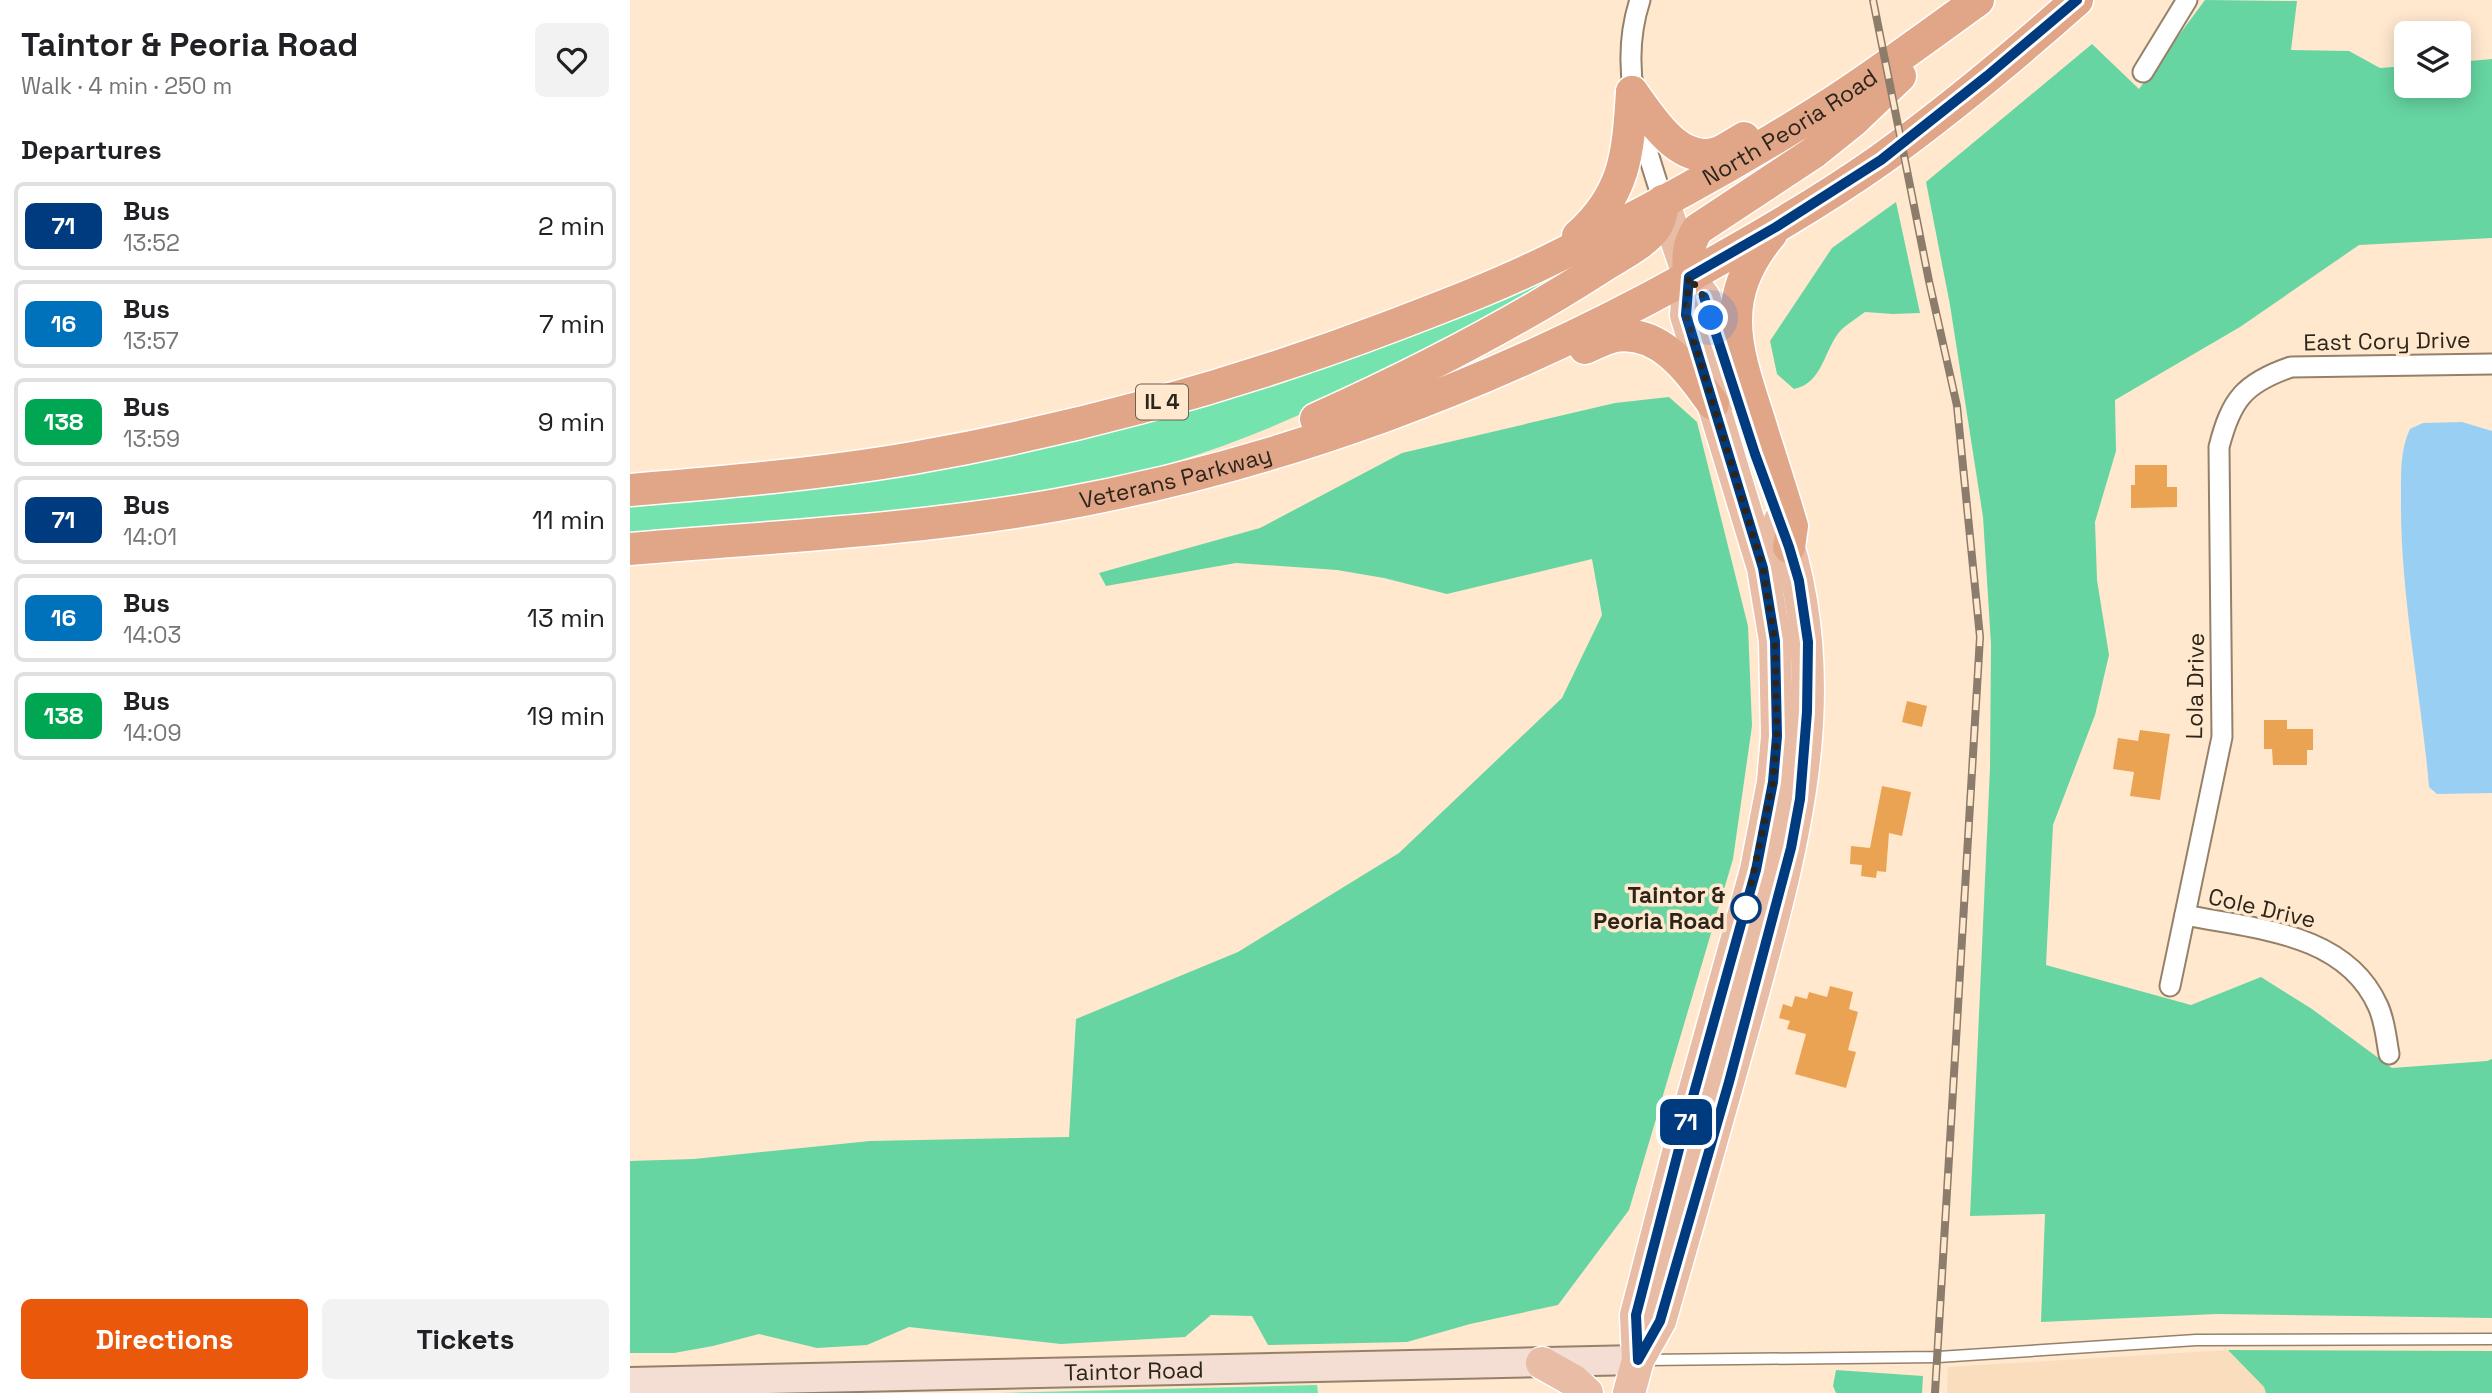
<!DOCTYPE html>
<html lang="en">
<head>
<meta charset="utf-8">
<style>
  :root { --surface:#fff; --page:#f2f2f2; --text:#202124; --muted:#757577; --line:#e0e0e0; --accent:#ea580c }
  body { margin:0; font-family:"Space Grotesk",sans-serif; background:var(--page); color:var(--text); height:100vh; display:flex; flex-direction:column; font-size:26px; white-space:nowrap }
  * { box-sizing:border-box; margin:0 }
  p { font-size:23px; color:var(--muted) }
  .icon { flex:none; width:38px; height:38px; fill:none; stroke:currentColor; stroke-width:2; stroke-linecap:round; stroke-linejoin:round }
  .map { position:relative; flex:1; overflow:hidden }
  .sheet { display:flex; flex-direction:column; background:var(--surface); width:630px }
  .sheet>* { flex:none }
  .badge { padding:0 14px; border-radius:10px; font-size:24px; line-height:46px }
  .fabs { position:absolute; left:1764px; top:21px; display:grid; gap:14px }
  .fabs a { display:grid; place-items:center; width:77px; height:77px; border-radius:10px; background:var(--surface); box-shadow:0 4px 18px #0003; font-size:35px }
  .you { position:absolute; width:35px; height:35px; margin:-18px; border:5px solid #fff; border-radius:50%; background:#1a73e8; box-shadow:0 0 0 10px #1a73e833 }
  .map>.badge { position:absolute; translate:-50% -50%; box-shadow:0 0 0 4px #fff }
  h2 { padding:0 21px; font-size:26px; line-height:63px }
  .round { display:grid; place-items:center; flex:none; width:74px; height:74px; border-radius:10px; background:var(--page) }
  .headline { display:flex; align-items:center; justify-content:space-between; height:119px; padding:0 21px }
  h1 { font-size:33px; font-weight:800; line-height:52px }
  .button { display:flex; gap:14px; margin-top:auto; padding:14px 21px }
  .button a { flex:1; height:80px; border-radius:10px; background:var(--accent); color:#fff; font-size:28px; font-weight:800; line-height:80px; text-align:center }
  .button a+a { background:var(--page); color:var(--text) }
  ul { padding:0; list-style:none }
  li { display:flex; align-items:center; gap:21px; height:88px; margin:0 14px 10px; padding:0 7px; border:4px solid var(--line); border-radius:10px }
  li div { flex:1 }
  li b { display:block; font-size:26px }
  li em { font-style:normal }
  li .badge { min-width:77px; font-weight:700; text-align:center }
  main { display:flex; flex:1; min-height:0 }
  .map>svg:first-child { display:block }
  .built { fill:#f9ddbd }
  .green { fill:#75e3ae }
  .forest { fill:#66d5a1 }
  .water { fill:#98cff3 }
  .building { fill:#eaa352 }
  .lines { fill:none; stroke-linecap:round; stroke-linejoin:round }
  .service-casing { stroke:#958169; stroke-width:13 }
  .minor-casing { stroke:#958169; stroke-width:23 }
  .secondary-casing { stroke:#958169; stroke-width:32 }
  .primary-casing { stroke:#fff; stroke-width:35 }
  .trunk-casing { stroke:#fff; stroke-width:35 }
  .service { stroke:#fff; stroke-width:10 }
  .minor { stroke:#fff; stroke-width:19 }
  .secondary { stroke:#f4ddd2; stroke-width:28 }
  .primary { stroke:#e8bca5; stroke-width:32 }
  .trunk { stroke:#e0a687; stroke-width:32 }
  .rail-casing { stroke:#8b7c6b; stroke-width:8 }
  .rail { stroke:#ffe8ce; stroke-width:5; stroke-dasharray:16; stroke-linecap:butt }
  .line-casing { stroke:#fff; stroke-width:16 }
  .line { stroke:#003b80; stroke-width:10 }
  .walk { stroke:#2d251b; stroke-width:7; stroke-dasharray:0 12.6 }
  .stop-dot { fill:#fff; stroke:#003b80; stroke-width:3.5 }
  .labels { text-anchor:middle; stroke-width:7; stroke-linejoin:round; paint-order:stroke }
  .shield { fill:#ffe8ce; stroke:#6c6051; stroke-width:2 }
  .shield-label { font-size:21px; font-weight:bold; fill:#2d251b }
  .street-label { font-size:23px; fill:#2d251b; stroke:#ffe8ce }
  .stop-label { font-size:23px; font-weight:bold; fill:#2d251b; stroke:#ffe8ce; text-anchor:end }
</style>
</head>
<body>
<main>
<section class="sheet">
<div class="headline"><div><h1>Taintor &amp; Peoria Road</h1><p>Walk · 4 min · 250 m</p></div><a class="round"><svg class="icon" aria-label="heart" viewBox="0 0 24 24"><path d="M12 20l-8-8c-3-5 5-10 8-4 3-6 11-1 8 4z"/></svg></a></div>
<h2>Departures</h2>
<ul>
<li><span class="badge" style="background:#003b80;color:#fff">71</span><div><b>Bus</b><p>13:52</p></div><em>2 min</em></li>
<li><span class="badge" style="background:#0072bc;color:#fff">16</span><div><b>Bus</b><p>13:57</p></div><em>7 min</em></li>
<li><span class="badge" style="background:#00a651;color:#fff">138</span><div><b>Bus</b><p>13:59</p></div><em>9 min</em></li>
<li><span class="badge" style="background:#003b80;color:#fff">71</span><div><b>Bus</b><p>14:01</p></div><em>11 min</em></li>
<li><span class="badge" style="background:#0072bc;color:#fff">16</span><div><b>Bus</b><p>14:03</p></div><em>13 min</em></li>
<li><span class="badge" style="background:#00a651;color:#fff">138</span><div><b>Bus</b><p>14:09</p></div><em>19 min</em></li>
</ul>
<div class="button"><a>Directions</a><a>Tickets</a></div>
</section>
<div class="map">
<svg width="1862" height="1393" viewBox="0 0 1862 1393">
  <rect width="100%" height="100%" fill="#ffe8ce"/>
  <!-- built -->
  <path class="built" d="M1598 1350 1634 1387 1636 1393H1317L1318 1367Z"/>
  <!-- green -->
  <g class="green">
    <path d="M935 270 938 276C810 345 681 421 541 463 506 474 468 480 432 487 289 514 144 521 0 533V505C220 488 440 454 649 383 747 351 841 310 935 270Z"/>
    <path d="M687 1385 688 1393H371Z"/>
  </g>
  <!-- forest -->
  <g class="forest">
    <path d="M1575 0 1667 1 1661 50 1719 51 1750 68 1776 66V86H1829V62L1862 59V238L1729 245 1610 327 1485 400 1486 451 1465 522 1467 580 1479 655 1465 715 1423 825 1416 965 1561 1005 1631 977 1682 1009 1762 1068 1857 1061 1862 1059V1318L1587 1314 1411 1322 1415 1214 1340 1216 1360 768 1361 644 1353 517 1320 305 1296 182 1462 44 1509 89Z"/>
    <path d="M1266 202 1290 313 1263 314 1235 312C1228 317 1219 323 1212 329 1194 347 1194 383 1164 389L1147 374 1140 341 1202 248Z"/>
    <path d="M1039 397 1067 422 1118 626 1122 726 1103 859 999 1210 928 1305 840 1324 777 1342 638 1345 622 1316 581 1315 555 1337 431 1344 279 1327 237 1345 187 1348 129 1334 83 1346 44 1353H0V1161L64 1159 240 1141 439 1137 446 1019 608 952 769 853 932 698 972 615 962 559 817 594 754 578 707 570 606 563 476 586 469 573 630 528 772 453 985 403Z"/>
    <path d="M1598 1350 1862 1351V1393H1636L1634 1387Z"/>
    <path d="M1206 1370 1293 1376 1292 1393H1206L1203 1386Z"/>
  </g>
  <!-- water -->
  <path class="water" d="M1832 422 1862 431V793L1807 794 1799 787C1791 691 1770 595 1771 498 1771 474 1770 450 1780 429L1793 423Z"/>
  <!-- building -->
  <g class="building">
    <path d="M1505 465H1537V487H1547V507L1501 508V485H1505Z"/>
    <path d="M1277 701 1297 706 1292 727 1272 722Z"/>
    <path d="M1634 720H1657V729H1683V750H1677V765H1643L1642 749H1634Z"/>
    <path d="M1510 730 1540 734 1530 800 1500 796 1504 772 1483 769 1488 738 1508 741Z"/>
    <path d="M1252 786 1281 792 1272 836 1259 833 1256 872 1247 871 1246 878 1231 876 1232 865 1220 864 1221 846 1240 848Z"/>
    <path d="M1200 986 1223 992 1219 1009 1228 1012 1218 1050 1226 1052 1216 1088 1165 1074 1176 1034 1157 1029 1160 1021 1149 1018 1153 1004 1162 1007 1165 996 1177 999 1179 992 1197 997Z"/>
  </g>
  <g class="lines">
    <!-- service casing -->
    <g class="service-casing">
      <path id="service" d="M1016 1360 1308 1357 1566 1340 1862 1339"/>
    </g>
    <!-- minor casing -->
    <g class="minor-casing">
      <g id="minor">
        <path d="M1010 0C987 70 1012 134 1033 201"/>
        <path d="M1513 72 1557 0"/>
        <path d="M1555 915C1624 929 1715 932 1748 1006 1755 1021 1756 1038 1759 1054"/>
        <path d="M1540 986 1592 737 1589 447C1601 400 1614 383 1661 367L1862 364"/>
      </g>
    </g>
    <!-- secondary casing -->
    <g class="secondary-casing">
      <g id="secondary">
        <path id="s1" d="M0 1382 1008 1360"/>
      </g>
    </g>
    <!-- primary casing -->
    <g class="primary-casing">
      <g id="primary">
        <path d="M1033 201 1059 277 1074 297 1107 395"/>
        <path d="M1008 1360 1006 1315 1057 1118 1126 870 1143 782 1147 736 1145 641 1133 568 1056 315 1059 277"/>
        <path d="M912 1363 944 1381 957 1393"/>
        <path d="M999 1393 1008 1360 1030 1321C1059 1219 1089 1117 1117 1015 1162 851 1210 687 1150 520"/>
      </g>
    </g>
    <!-- trunk casing -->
    <g class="trunk-casing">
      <g id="trunk">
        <path d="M1002 92C1021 118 1050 168 1090 152 1098 148 1106 143 1114 138"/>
        <path d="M1141 234C1088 298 1105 346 1128 417 1139 453 1151 489 1162 526L1159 547"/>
        <path d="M948 236C996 193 998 153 1002 92"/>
        <path d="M1059 277C1058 258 1057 244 1068 229L1183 153 1224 120 1270 76"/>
        <path d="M955 348C964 344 975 338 985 336 1031 329 1060 372 1083 404"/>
        <path d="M686 419C784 375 880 326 970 268 988 256 1013 245 1026 227 1031 219 1032 210 1033 201"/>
        <path id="s2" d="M0 490C95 482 190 474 283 458 447 429 607 385 762 326 817 305 872 284 924 258 1020 211 1115 159 1205 101 1254 69 1301 34 1348 0"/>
        <path id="s3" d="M0 549C142 537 286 530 427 505 648 465 864 385 1060 276 1124 240 1189 203 1250 160 1318 111 1384 56 1447 0"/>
      </g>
    </g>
    <!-- service -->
    <use href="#service" class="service"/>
    <!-- minor -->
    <use href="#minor" class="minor"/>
    <!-- secondary -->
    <use href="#secondary" class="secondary"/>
    <!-- primary -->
    <use href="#primary" class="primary"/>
    <!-- trunk -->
    <use href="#trunk" class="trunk"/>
    <!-- rail casing -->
    <g class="rail-casing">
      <path id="rail" d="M1243 0 1299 281 1327 406 1350 637 1305 1393"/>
    </g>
    <!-- rail -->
    <use href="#rail" class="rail"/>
  </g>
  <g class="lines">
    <!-- line casing -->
    <g class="line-casing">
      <path id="line" d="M1074 297 1125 454 1159 547 1169 581 1178 642 1177 712 1170 799 1161 848 1099 1082 1030 1321 1008 1360 1006 1315 1057 1118 1126 870 1143 782 1147 736 1145 641 1133 568 1056 315 1059 277 1146 227 1251 160 1357 76 1447 0"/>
    </g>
    <!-- line -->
    <use href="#line" class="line"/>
    <!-- walk -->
    <path class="walk" d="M1081 318 1074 297 1059 277 1056 315 1133 568 1145 641 1147 736 1143 782 1116 908"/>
  </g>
  <!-- markers -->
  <circle class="stop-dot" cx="1116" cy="908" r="14"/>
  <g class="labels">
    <!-- shield labels -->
    <rect class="shield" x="506" y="384.5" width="52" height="35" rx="5"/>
    <g class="shield-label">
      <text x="532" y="409">IL 4</text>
    </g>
    <!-- street labels -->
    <g class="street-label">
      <text dy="8" stroke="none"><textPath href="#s2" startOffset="1228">North Peoria Road</textPath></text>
      <text transform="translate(1757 341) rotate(-1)" y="8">East Cory Drive</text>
      <text dy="8" stroke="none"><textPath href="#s3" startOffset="551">Veterans Parkway</textPath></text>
      <text transform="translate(1565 686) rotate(-89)" y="8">Lola Drive</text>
      <text transform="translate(1632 908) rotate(13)" y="8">Cole Drive</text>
      <text dy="8" stroke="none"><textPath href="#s1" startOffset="504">Taintor Road</textPath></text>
    </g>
    <!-- stop labels -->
    <g class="stop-label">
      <text x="1095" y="903">Taintor &amp;<tspan x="1095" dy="26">Peoria Road</tspan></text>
    </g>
  </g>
</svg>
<div class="fabs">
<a><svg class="icon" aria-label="layers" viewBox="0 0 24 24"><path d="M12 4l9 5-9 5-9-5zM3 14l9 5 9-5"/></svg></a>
</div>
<div class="you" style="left:1081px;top:318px"></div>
<b class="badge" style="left:1056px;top:1122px;background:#003b80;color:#fff">71</b>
</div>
</main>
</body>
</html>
